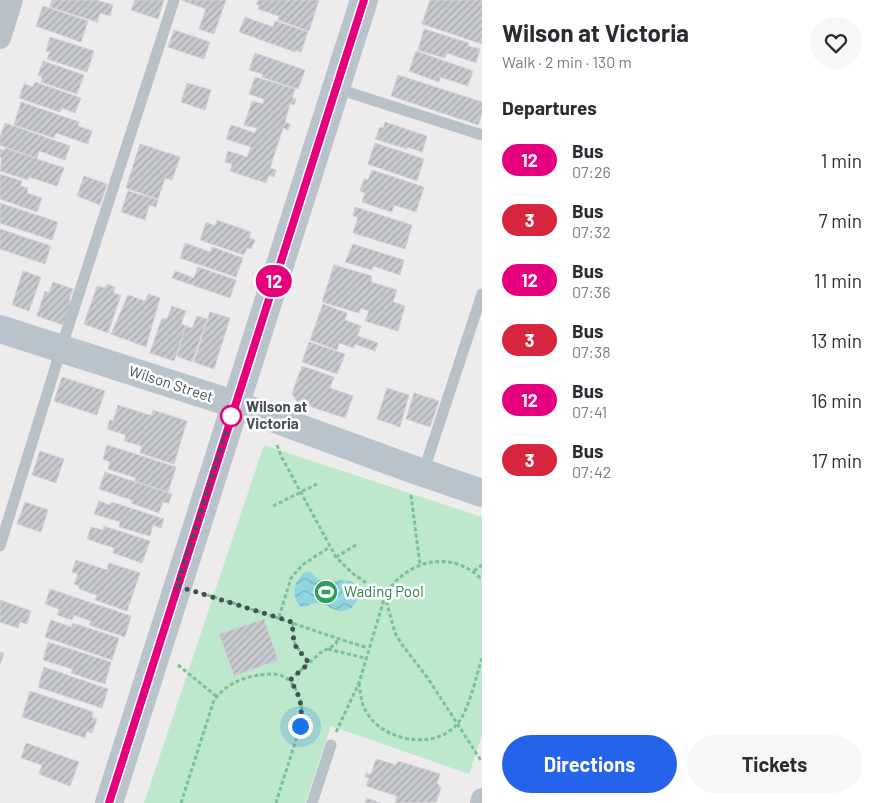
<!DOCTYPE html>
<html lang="en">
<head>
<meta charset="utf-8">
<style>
  :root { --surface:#fff; --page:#f7f7f7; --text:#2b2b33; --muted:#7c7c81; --accent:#2563eb }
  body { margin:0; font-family:Barlow,sans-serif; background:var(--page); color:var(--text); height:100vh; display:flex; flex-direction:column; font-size:19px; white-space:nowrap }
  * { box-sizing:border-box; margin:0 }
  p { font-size:16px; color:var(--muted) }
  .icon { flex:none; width:28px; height:28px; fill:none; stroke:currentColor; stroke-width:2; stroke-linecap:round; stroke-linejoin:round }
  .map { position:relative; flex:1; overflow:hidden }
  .details { display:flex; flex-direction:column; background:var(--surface); width:400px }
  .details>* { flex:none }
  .badge { padding:0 10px; border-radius:16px; font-size:18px; line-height:32px }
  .you { position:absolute; width:25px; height:25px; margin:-12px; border:4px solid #fff; border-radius:50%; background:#1a73e8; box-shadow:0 0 0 8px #1a73e833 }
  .map>.badge { position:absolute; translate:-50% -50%; box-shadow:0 0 0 2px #fff }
  h2 { padding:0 20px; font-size:19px; line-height:45px }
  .round { display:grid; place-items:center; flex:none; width:52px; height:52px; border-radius:26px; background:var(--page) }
  .headline { display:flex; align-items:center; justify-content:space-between; height:85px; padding:0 20px }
  h1 { font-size:24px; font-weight:700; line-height:38px }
  .primary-button { display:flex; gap:10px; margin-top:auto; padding:10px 20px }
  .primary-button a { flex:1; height:58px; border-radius:30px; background:var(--accent); color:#fff; font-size:20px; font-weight:700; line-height:58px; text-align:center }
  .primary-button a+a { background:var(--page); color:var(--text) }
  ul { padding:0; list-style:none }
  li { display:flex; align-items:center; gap:15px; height:60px; padding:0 20px }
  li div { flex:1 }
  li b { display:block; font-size:19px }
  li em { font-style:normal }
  li .badge { min-width:55px; font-weight:700; text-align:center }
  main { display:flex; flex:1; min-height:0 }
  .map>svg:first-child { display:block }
  .park { fill:#bde8cb }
  .water { fill:url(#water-waves) }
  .building { fill:url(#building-hatch); stroke:#d0d2d7 }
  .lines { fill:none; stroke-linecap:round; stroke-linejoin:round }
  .path { stroke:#79c299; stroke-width:3; stroke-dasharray:4 2.5; stroke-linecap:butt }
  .service { stroke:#b8c1c7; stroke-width:11 }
  .minor { stroke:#b8c1c7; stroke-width:22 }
  .secondary { stroke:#b9c3cc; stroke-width:28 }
  .line-casing { stroke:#fff; stroke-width:11 }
  .line { stroke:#e6007e; stroke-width:8 }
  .walk { stroke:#465057; stroke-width:5; stroke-dasharray:0 9 }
  .stop-dot { fill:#fff; stroke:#e6007e; stroke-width:2.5 }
  .labels { text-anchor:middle; stroke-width:5; stroke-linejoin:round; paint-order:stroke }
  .street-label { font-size:15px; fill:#465057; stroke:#fff }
  .stop-label { font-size:15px; font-weight:bold; fill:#465057; stroke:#fff; text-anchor:start }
  .leisure-label { font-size:15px; fill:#27864d; stroke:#fff; text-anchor:start }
</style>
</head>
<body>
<main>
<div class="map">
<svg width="482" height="803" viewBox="0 0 482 803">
  <defs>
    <pattern id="water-waves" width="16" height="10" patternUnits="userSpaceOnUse" patternTransform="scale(1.25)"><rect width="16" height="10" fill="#8fd6e1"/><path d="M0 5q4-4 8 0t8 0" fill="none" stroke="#77b0b9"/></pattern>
    <pattern id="building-hatch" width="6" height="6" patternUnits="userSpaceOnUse" patternTransform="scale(1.25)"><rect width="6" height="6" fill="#c7c9ce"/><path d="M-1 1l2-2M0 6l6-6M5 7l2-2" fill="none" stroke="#a3a6aa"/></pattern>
  </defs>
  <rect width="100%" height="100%" fill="#eeebec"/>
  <!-- park -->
  <path class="park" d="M264 445 482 517V735L469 774 331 726 305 803H144Z"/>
  <!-- water -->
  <path class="water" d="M305 572H310C315 575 317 580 323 581 332 584 344 576 353 583 364 593 356 611 342 611 333 612 326 603 317 603 310 602 307 609 299 606 291 594 294 581 305 572Z"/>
  <!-- building -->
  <g class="building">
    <path d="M52 0H96L113 5 110 16 100 13 97 22 50 7Z"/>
    <path d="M135 0H164L158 19 131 10Z"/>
    <path d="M181 0H226L214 34 199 29 206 9Z"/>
    <path d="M258 0H319L309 31 278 20 279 16 258 9 259 5 256 4Z"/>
    <path d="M430 0H482V44L422 24Z"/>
    <path d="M43 6 88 21 81 42 36 26Z"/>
    <path d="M245 17 273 27 275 21 308 32 301 52 295 50V52L239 32Z"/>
    <path d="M424 29 469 43 468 46 480 49 476 63 447 53 445 58 418 50Z"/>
    <path d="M174 30 210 42 204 59 168 47Z"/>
    <path d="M50 37 94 51 87 72 47 59 50 52 46 51Z"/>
    <path d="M416 51 473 71 468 86 440 77 439 82 409 71Z"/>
    <path d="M255 53 305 70 298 89 262 77 263 74 249 70Z"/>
    <path d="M43 61 84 75 77 94 41 82 42 77 38 75Z"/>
    <path d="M398 75 482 102V114L478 125 391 96Z"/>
    <path d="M255 77 295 89 292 98 296 99 294 105 290 104 285 122 290 124 288 130 283 128 270 168 276 170 274 177 269 175 266 183 230 171 232 164 225 162 228 151 247 157 251 147 226 139 231 125 255 133 257 128 244 125 252 101 263 104 264 99 249 94Z"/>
    <path d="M35 82 81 98 75 113 62 108 60 112 19 98 24 84 33 87Z"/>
    <path d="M187 83 211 90 205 110 181 102Z"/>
    <path d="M21 102 79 122 78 126 92 131 88 144 56 133 54 138 14 125Z"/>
    <path d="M385 122 427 136 422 152 407 147V149L375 139 380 127 383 128Z"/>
    <path d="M5 123 70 146 65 160 39 151 37 158 0 145V137Z"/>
    <path d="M375 143 424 159 417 181 368 164Z"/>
    <path d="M140 144 180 157 172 180 165 178 158 199 126 188Z"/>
    <path d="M5 148 64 168 57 186 29 177 28 180 0 171 2 158 0 157V149L4 151Z"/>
    <path d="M372 170 424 187 416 212 394 205 392 212 362 202 365 193 360 191 364 179 368 180Z"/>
    <path d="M0 174 22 181 20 186 28 188 27 193 42 198 37 212 0 199Z"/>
    <path d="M84 176 107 184 100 205 77 196Z"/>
    <path d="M128 191 158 200 156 207 149 205 145 220 121 212Z"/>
    <path d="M0 203 58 222 52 240 0 223Z"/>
    <path d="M355 207 412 225 405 249 353 233 358 217 353 216Z"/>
    <path d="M217 220 251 232 249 238 255 240 251 249 247 248 244 255 200 240 206 222 215 226Z"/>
    <path d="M0 229 51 246 45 264 0 249Z"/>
    <path d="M185 243 210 252 212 247 243 258 236 277 180 258Z"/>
    <path d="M353 244 404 260 400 275 373 266 372 270 345 262Z"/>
    <path d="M334 265 372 276 371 282 397 290 393 302 405 306 398 331 365 321 369 311 361 308 359 313 322 302Z"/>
    <path d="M198 267 236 280 230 298 172 278 175 271 194 278Z"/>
    <path d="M23 271 41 277 29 311 12 305Z"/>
    <path d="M53 282 73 289 69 300 74 302 66 326 37 316 45 291 49 293Z"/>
    <path d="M107 284 115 287 113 293 121 295 108 333 84 324 97 286 105 288Z"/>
    <path d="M148 294 160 298 146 347 111 334 128 295 145 301Z"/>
    <path d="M323 304 347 313 345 320 361 326 357 336 378 343 375 351 355 344 354 348 339 343 337 350 310 340Z"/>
    <path d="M172 306 186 311 181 324 186 326 174 361 150 353 162 318 167 319Z"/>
    <path d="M210 312 230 318 214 369 194 362Z"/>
    <path d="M197 316 207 319 192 362 177 356 186 326 192 328Z"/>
    <path d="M309 342 345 354 337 374 302 362Z"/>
    <path d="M302 366 334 377 330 388 353 396 345 418 297 402 292 393Z"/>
    <path d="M62 377 105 391 97 415 54 401Z"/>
    <path d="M387 388 409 395 400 427 377 419Z"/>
    <path d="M414 393 439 401 430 427 406 419Z"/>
    <path d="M118 405 152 416 153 410 187 421 174 464 140 453 142 446 124 441 126 435 107 429 110 420 113 421Z"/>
    <path d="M107 445 176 467 168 492 135 481 136 478 108 469 110 462 103 459Z"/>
    <path d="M40 451 64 459 56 483 32 475Z"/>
    <path d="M105 472 172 494 169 503 163 502 159 513 131 503 132 500 99 489Z"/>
    <path d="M99 501 110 505 112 502 164 519 161 528 153 525 150 536 119 527 120 522 94 514Z"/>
    <path d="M25 502 48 510 41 532 17 524Z"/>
    <path d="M104 526 150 541 142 563 113 553 114 548 87 539 91 527 103 530Z"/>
    <path d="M76 560 107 570 109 563 140 573 127 611 95 600 97 595 79 589V586L74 584 78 574 72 572Z"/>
    <path d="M50 589 131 616 125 637 89 625 91 621 74 615 72 620 57 615 59 609 45 604Z"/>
    <path d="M0 600 31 611 27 624 20 622 18 628 0 622Z"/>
    <path d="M264 619 278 660 234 676 219 634Z"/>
    <path d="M51 620 71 627 73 623 119 638 112 660 45 637Z"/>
    <path d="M48 642 111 662 105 684 71 673 73 669 43 660Z"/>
    <path d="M0 652 4 653 0 665Z"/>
    <path d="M44 667 108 689 102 708 38 687Z"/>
    <path d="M30 691 93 712 92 718 97 719 92 733 87 731 85 738 22 717Z"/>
    <path d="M26 743 79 762 70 786 39 774 42 765 21 758Z"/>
    <path d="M376 759 396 765 398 761 440 774 437 783 441 788 436 802 396 803H395L397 796 366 786 369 778 365 777 366 773 371 774Z"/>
    <path d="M367 798 381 803H365Z"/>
  </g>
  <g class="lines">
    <!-- path -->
    <g class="path">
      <path d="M277 445 281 456 336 557 352 573 385 596 395 633 403 646 427 677 482 762"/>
      <path d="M411 495 420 565"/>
      <path d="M273 506 317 484"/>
      <path d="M336 557 356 545"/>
      <path d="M474 571 482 565"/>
      <path d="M201 593C258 610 312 631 368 648"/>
      <path d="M279 617 291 578 302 565 330 547"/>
      <path d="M292 622 295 644 309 663"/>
      <path d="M328 649 365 658"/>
      <path d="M178 665 216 696"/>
      <path d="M290 680 320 653 336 644 337 639"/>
      <path d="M359 683C361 695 361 706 369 716 387 742 437 750 458 723 469 710 476 676 482 658"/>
      <path d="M336 732 359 683 385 596C405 560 452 548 482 580"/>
      <path d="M181 803 214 700C224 686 242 677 260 675 267 674 276 673 282 676 294 680 302 699 302 711 302 725 296 739 292 752 287 769 281 786 276 803"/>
    </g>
    <!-- service -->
    <g class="service">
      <path d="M335 88 482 135"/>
      <path d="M423 473 482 294"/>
      <path d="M0 546 61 349 174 0"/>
      <path d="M312 803 331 745"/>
    </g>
    <!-- minor -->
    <g class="minor">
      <path d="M0 38 12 0"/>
      <path d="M481 803 482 799"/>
    </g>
    <!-- secondary -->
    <g class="secondary">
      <path d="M0 329 234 404 412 469 482 493"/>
      <path d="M109 803 364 0"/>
    </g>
  </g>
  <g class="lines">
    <!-- line casing -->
    <g class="line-casing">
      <path id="line" d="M109 803 364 0"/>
    </g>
    <!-- line -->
    <use href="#line" class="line"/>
    <!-- walk -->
    <path class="walk" d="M231 416 177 586 292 622 294 644 309 663 290 680C301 697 303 706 300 726"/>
  </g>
  <!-- icons -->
  <defs>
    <g id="stadium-disc" transform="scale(1.25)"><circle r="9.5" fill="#2e9e5b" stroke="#fff"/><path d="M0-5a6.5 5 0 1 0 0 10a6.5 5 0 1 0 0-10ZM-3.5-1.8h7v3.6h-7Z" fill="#fff"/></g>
  </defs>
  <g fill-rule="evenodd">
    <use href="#stadium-disc" x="326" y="592"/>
  </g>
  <!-- markers -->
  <circle class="stop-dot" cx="231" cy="416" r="10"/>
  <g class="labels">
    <!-- street labels -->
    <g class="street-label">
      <text transform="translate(171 384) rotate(18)" y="5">Wilson Street</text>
    </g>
    <!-- stop labels -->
    <g class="stop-label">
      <text x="246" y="412">Wilson at<tspan x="246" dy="17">Victoria</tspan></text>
    </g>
    <!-- leisure labels -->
    <g class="leisure-label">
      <text x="344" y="597">Wading Pool</text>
    </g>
  </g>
</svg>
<div class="you" style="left:300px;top:726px"></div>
<b class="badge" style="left:274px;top:281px;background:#e6007e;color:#fff">12</b>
</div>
<section class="details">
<div class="headline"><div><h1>Wilson at Victoria</h1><p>Walk · 2 min · 130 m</p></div><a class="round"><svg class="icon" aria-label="heart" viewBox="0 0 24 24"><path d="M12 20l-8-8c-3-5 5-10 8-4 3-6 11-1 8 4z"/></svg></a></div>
<h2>Departures</h2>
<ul>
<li><span class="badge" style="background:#e6007e;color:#fff">12</span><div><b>Bus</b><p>07:26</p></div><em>1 min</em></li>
<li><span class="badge" style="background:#d7263d;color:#fff">3</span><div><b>Bus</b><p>07:32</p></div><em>7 min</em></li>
<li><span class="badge" style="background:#e6007e;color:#fff">12</span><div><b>Bus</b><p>07:36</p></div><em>11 min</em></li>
<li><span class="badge" style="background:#d7263d;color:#fff">3</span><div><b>Bus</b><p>07:38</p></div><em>13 min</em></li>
<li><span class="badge" style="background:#e6007e;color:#fff">12</span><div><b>Bus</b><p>07:41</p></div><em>16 min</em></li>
<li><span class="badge" style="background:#d7263d;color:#fff">3</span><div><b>Bus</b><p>07:42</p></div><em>17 min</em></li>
</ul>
<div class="primary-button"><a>Directions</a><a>Tickets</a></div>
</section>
</main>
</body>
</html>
